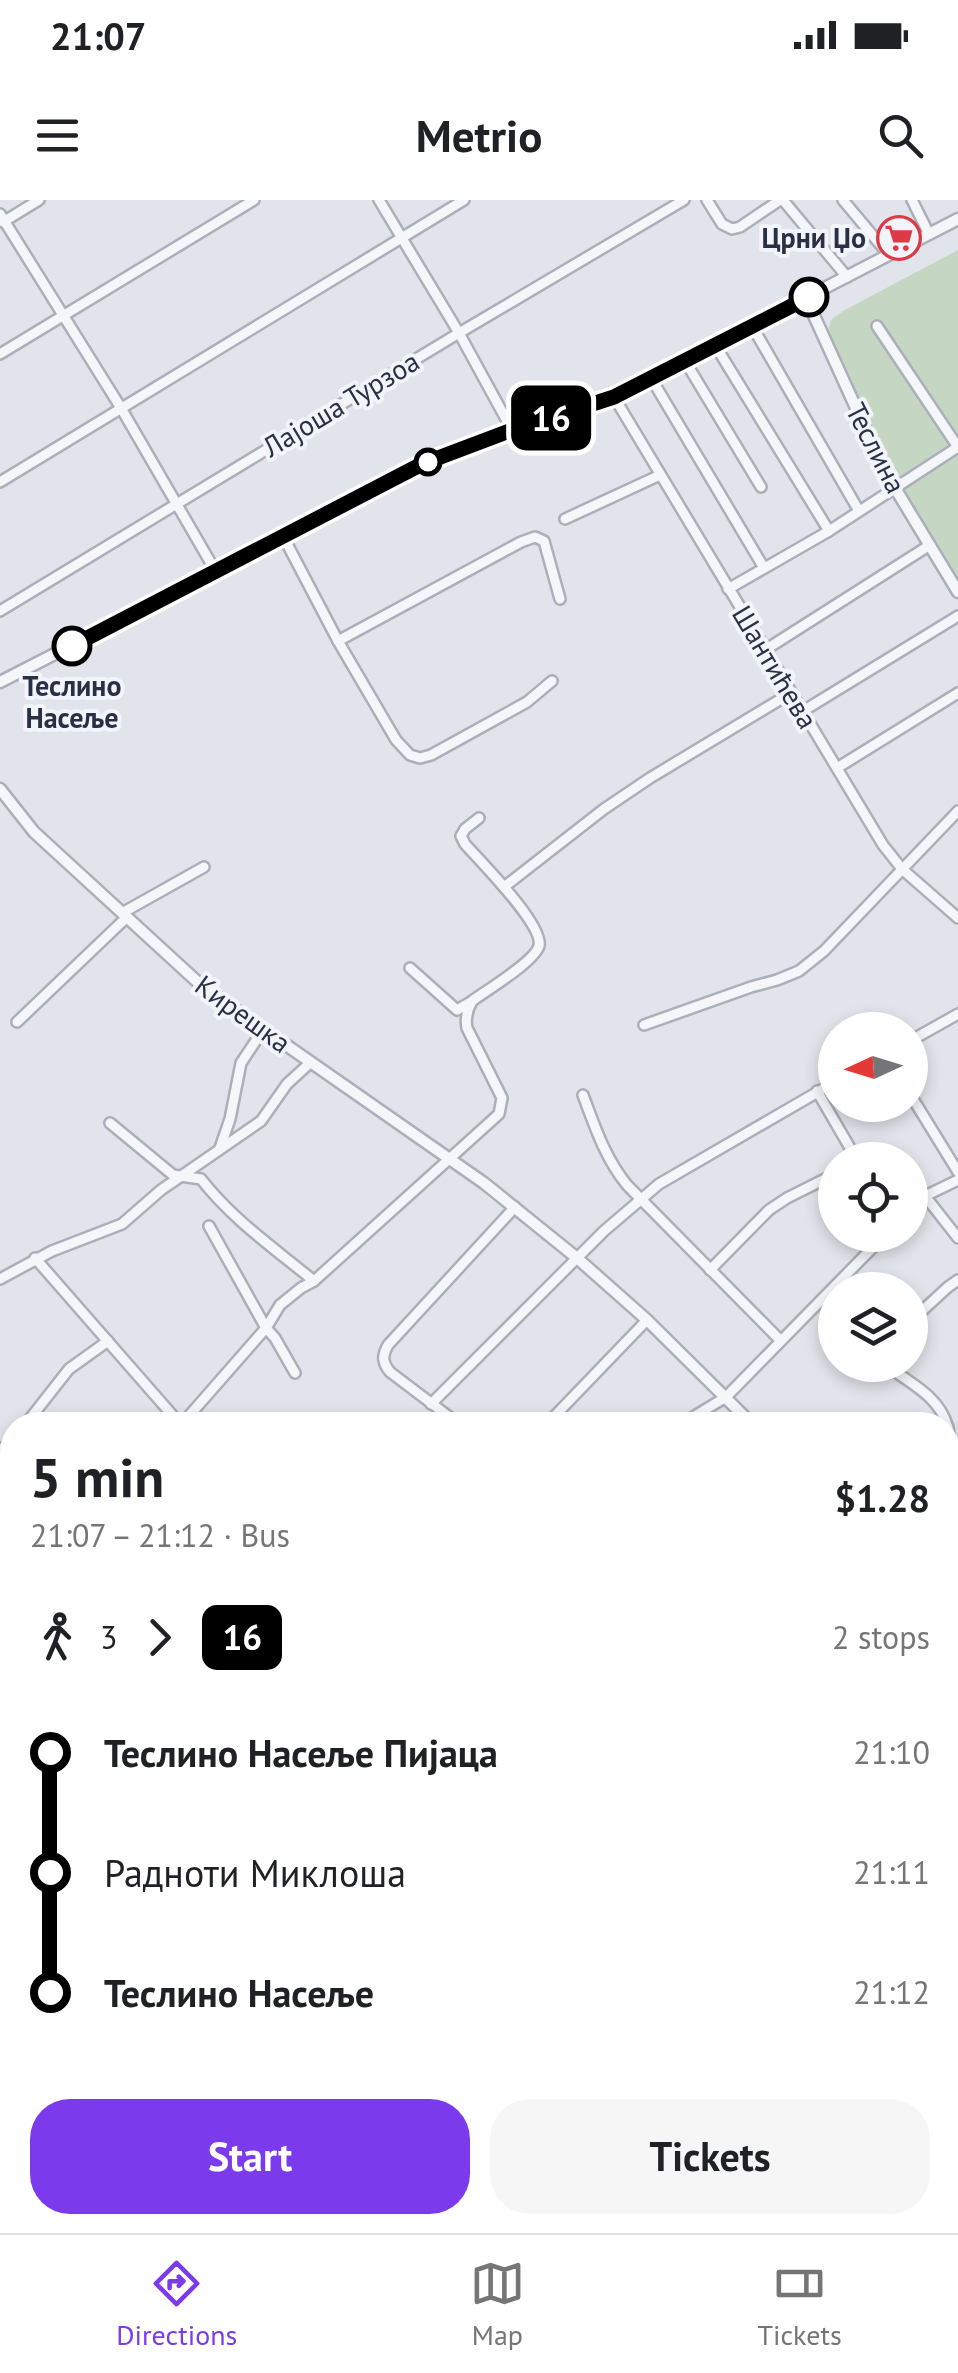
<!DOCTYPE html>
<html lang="en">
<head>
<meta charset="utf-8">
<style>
  :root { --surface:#fff; --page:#f6f6f6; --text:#202124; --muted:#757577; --line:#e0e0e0; --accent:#7c3aed }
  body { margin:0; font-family:"PT Sans",sans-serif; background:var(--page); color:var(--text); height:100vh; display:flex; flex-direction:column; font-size:38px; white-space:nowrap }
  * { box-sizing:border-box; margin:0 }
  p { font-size:32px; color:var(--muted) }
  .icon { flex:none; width:55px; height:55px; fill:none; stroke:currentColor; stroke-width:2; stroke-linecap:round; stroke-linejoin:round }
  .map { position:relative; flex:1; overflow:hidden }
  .drawer { position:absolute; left:0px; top:1212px; width:960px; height:822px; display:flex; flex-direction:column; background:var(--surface); border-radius:40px 40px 0 0; box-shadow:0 5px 15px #0003 }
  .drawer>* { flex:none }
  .badge { padding:0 20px; border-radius:15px; font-size:35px; line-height:65px }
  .needle { width:65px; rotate:266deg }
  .controls { position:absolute; left:818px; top:812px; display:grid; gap:20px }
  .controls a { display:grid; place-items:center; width:110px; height:110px; border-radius:50%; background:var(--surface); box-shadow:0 5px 15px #0003; font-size:50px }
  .map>.badge { position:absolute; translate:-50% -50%; box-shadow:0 0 0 5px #fff }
  .legs { display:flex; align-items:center; gap:15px; height:110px; padding:0 30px; font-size:32px }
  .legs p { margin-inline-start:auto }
  .head { display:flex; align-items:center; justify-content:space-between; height:170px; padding:0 30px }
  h1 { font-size:55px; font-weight:700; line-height:75px }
  .button { display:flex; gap:20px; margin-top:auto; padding:20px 30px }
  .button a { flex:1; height:115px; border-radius:40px; background:var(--accent); color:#fff; font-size:40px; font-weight:700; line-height:115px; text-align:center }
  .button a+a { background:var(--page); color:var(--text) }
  ul { padding:0 30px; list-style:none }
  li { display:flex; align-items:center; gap:35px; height:120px; font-size:38px }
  li i { display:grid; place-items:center; width:15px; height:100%; margin:0 12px; background:currentColor }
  li i::after { content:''; width:25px; height:25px; margin:-12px; border:8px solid; border-radius:50%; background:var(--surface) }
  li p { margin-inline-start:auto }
  li:first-child i { background:linear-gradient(#0000 50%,currentColor 0) }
  li:last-child i { background:linear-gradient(currentColor 50%,#0000 0) }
  .status { display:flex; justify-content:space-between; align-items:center; height:70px; padding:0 50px; background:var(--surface); direction:ltr }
  .status svg { height:28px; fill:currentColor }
  header { display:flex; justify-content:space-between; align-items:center; height:130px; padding:0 30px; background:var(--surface); font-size:45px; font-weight:700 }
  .tab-bar { display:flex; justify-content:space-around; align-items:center; height:140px; border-top:2px solid var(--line); background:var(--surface); font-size:28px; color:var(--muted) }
  .tab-bar a { display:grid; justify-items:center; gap:5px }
  .tab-bar .selected { color:var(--accent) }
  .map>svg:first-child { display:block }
  .built { fill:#d3d7e1 }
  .green { fill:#c5d6c2 }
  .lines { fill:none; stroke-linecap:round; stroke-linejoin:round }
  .minor-casing { stroke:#aaafb9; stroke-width:14 }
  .tertiary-casing { stroke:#aaafb9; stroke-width:15 }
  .minor { stroke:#f5f6f9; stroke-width:9 }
  .tertiary { stroke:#f5f6f9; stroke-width:10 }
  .rail-casing { stroke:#798297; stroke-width:6 }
  .rail { stroke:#f1f4f8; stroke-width:2.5; stroke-dasharray:8; stroke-linecap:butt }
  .line-1-casing { stroke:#fff; stroke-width:22 }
  .line-1 { stroke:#000; stroke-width:15 }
  .stop-1-dot { fill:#fff; stroke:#000; stroke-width:5 }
  .labels { text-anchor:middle; stroke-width:8; stroke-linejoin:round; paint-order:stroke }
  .poi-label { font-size:28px; font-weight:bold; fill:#283045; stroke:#f1f4f8; text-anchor:end }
  .street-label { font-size:28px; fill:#283045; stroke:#f1f4f8 }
  .stop-label { font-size:28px; font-weight:bold; fill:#283045; stroke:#f1f4f8 }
</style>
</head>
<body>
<div class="status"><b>21:07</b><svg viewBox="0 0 49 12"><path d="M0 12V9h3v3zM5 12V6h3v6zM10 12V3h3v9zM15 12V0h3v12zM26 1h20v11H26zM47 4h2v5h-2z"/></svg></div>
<header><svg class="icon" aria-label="menu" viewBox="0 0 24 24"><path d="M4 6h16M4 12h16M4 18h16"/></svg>Metrio<svg class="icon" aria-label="search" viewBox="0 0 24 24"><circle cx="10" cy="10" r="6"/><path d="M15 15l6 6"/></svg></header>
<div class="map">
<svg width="958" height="2033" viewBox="0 0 958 2033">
  <rect width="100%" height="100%" fill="#e1e5eb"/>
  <!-- built -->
  <path class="built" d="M507 2022 516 2033H301L294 2023Z"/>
  <!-- green -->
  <path class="green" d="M958 50V389L899 291 826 137 831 120 843 111Z"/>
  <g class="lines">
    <!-- minor casing -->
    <g class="minor-casing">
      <g id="minor">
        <path d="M379 0 459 133 512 230"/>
        <path d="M707 0 722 24 732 29 740 27 780 0"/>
        <path d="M783 0 847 77"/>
        <path d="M843 0 889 55"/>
        <path d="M912 0 929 34"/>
        <path d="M0 14 121 208 216 372"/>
        <path d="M3 22 39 0"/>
        <path d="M752 126 859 311"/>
        <path d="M877 126 958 247"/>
        <path d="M715 145 829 331"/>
        <path d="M0 154 254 0"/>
        <path d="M685 161 761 287"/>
        <path d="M651 178 764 368"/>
        <path d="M614 197 883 645 902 669 958 718"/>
        <path d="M0 282 464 0"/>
        <path d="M565 319 660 275"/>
        <path d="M284 338 338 441 396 540 410 555 420 558 431 555 527 502 552 481"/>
        <path d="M728 389 829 331 958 247"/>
        <path d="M0 411 459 133 684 0"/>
        <path d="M338 441 521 342 535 337 544 341 560 399"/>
        <path d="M765 450 930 345"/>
        <path d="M803 511 958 416"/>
        <path d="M837 568 958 493"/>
        <path d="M504 687 604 609 650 578 791 493"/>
        <path d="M122 713 204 667"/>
        <path d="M410 768 457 810 469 803"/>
        <path d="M17 822 126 718"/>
        <path d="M644 825 751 787 777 780 799 771 824 751 958 611"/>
        <path d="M910 841 958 814"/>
        <path d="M817 891 857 960"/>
        <path d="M910 894 958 972"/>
        <path d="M583 895C595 927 605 958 627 985L780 1140"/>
        <path d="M110 923 173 975 201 979C233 1020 274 1048 314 1081"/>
        <path d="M220 948 230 919 241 863 263 830"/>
        <path d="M925 996 958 1038"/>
        <path d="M910 1010 925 996 958 980"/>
        <path d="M209 1026 266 1128 275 1138 295 1173"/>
        <path d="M35 1058 181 1225 266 1128 280 1105 301 1088 314 1081 499 914 502 898 467 828C465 818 467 810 472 801 487 790 534 762 539 746 544 725 480 661 465 644L461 636 465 629 479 618"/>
        <path d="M710 1070 769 1010 787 998 835 974"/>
        <path d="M0 1079 52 1051 122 1024 161 990 261 921 287 884 311 862"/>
        <path d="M923 1110 948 1087 958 1080"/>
        <path d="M886 1165C909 1183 938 1195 947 1225"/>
        <path d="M431 1204 604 1031 659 984 835 882"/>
        <path d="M25 1225 69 1169 108 1141"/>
        <path d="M460 1225 390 1172C382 1162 382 1156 388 1145L515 1007"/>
        <path d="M546 1225 647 1120"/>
        <path d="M680 1225 726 1197 885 1035"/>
        <path d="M948 1227 954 1278 958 1283"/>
        <path d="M0 1248 12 1260"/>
        <path d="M948 1364 958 1355"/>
        <path d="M0 1380 12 1395"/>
        <path d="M0 1415 12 1403"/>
        <path d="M948 1426 958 1416"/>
        <path d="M0 1505 12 1518"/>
        <path d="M948 1541 958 1532"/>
        <path d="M948 1678 958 1669"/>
        <path d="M0 1679 12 1690"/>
        <path d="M948 1748 958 1759"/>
        <path d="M0 1774 12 1757"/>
        <path d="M0 1941 12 1952"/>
        <path d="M96 2022 107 2033"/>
        <path d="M664 2022 689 2033"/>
        <path d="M193 2033 207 2022"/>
        <path d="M586 2033V2022"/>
      </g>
    </g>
    <!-- tertiary casing -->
    <g class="tertiary-casing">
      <g id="tertiary">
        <path d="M806 98 871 241 895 288 958 392"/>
        <path d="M0 482 423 265 512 230 614 197 958 19"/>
        <path d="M0 589 34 632 203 787 484 983 577 1058 647 1120 753 1225"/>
        <path d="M948 1389 958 1397"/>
        <path d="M0 1742 12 1745"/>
        <path d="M948 1875 958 1870"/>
      </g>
    </g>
    <!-- minor -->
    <use href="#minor" class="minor"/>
    <!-- tertiary -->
    <use href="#tertiary" class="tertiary"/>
    <!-- rail casing -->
    <g class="rail-casing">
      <g id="rail">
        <path d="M948 1897 958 1893"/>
        <path d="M948 1916 958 1912"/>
        <path d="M948 1943 958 1938"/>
        <path d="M948 2001 958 1997"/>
        <path d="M869 2033 895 2022"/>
        <path d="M905 2033 931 2022"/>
      </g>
    </g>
    <!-- rail -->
    <use href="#rail" class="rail"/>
  </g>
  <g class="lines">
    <!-- line-1 casing -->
    <g class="line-1-casing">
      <path id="line-1" d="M72 446 422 264 512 230 614 197 809 97"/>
    </g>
    <!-- line-1 -->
    <use href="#line-1" class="line-1"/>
  </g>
  <!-- icons -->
  <defs>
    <g id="supermarket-ring" transform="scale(2.25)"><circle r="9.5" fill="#f1f4f8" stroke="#dd3a47" stroke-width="1.5"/><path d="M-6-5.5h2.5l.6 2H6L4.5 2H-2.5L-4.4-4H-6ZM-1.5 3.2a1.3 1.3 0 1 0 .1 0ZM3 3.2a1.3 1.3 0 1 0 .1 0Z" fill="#dd3a47"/></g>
  </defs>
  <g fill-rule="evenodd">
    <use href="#supermarket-ring" x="899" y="38"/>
  </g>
  <!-- markers -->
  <g class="stop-1-dot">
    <circle cx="809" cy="97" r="18"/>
    <circle cx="428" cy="262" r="12"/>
    <circle cx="72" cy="446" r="18"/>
  </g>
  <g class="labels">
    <!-- poi labels -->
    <g class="poi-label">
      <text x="866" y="48">Црни Џо</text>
    </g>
    <!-- street labels -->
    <g class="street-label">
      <text transform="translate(341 204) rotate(-31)" y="10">Лајоша Турзоа</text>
      <text transform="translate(876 248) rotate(63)" y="10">Теслина</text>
      <text transform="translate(775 467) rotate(59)" y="10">Шантићева</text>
      <text transform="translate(243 814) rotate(36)" y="10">Кирешка</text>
    </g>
    <!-- stop labels -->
    <g class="stop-label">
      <text x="72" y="496">Теслино<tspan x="72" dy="32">Насеље</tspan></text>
    </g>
  </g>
</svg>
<div class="controls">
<a><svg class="needle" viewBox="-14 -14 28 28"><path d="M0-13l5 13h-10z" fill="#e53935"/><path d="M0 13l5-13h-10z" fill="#757577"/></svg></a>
<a><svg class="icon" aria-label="locate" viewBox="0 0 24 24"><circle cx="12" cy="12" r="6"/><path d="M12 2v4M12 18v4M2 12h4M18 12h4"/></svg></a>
<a><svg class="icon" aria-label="layers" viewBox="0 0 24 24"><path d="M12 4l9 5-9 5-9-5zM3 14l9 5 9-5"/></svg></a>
</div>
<b class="badge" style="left:551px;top:218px;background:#000;color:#fff">16</b>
<section class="drawer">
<div class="head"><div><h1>5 min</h1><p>21:07 – 21:12 · Bus</p></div><b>$1.28</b></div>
<div class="legs"><svg class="icon" aria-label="walk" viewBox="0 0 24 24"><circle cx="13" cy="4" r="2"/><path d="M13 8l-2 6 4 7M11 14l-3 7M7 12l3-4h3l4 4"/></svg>3<svg class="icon" aria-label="forward" viewBox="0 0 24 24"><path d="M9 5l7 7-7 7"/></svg><b class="badge" style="background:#000;color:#fff">16</b><p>2 stops</p></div>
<ul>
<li><i style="color:#000"></i><b>Теслино Насеље Пијаца</b><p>21:10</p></li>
<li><i style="color:#000"></i><span>Радноти Миклоша</span><p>21:11</p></li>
<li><i style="color:#000"></i><b>Теслино Насеље</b><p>21:12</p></li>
</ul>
<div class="button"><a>Start</a><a>Tickets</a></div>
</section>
</div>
<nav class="tab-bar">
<a class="selected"><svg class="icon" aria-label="directions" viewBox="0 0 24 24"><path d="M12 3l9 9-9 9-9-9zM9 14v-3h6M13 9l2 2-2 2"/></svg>Directions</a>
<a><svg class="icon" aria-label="map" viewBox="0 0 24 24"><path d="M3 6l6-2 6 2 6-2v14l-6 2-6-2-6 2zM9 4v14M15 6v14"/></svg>Map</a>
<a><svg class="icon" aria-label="tickets" viewBox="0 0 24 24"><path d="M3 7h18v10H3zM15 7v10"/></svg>Tickets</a>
</nav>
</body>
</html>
